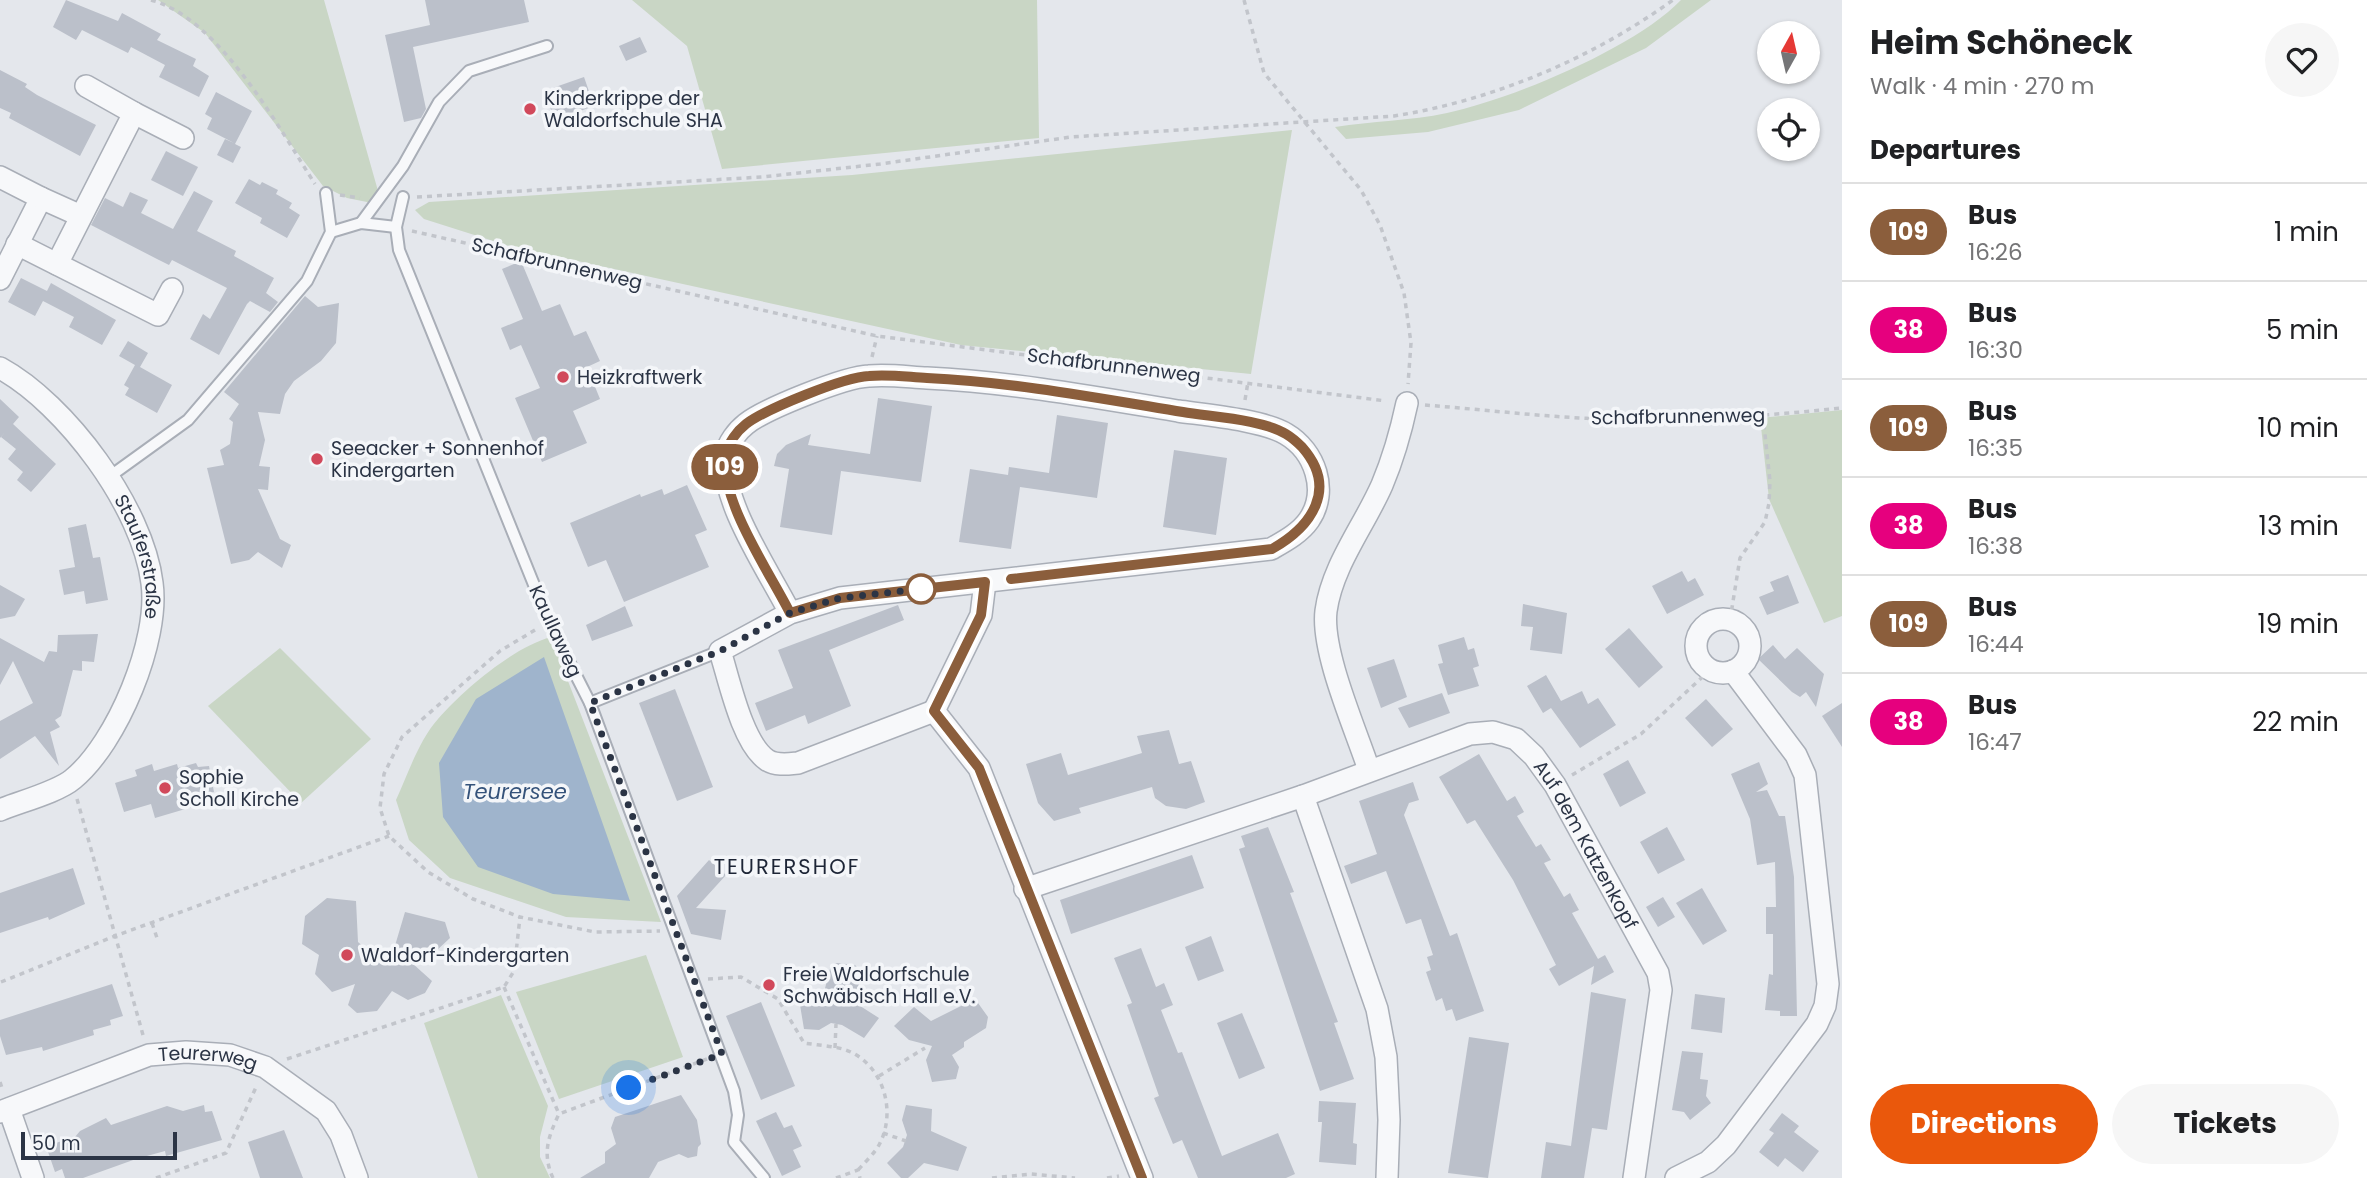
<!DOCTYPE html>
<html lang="en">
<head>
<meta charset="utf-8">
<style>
  :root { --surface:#fff; --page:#f6f6f6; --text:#202124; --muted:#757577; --line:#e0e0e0; --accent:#ea580c }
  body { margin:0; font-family:Poppins,sans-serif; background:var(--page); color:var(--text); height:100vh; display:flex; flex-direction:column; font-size:26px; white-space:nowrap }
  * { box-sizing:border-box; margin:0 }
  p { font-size:23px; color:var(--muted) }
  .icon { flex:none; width:38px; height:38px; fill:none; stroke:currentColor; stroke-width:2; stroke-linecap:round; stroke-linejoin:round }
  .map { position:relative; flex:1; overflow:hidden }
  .side { display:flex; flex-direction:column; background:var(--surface); width:525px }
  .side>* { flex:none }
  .badge { padding:0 14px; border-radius:23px; font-size:24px; line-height:46px }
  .needle { width:46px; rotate:8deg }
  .buttons { position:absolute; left:1757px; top:21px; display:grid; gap:14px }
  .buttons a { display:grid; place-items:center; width:63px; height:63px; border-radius:50%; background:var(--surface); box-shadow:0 2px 5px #0004; font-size:35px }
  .scale { position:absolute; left:21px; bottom:18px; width:156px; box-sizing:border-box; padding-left:7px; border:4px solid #2b3445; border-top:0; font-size:19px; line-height:24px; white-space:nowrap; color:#2b3445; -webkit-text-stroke:5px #f4f6f9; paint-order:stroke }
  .you { position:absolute; width:35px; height:35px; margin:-18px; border:5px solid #fff; border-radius:50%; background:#1a73e8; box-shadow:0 0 0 10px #1a73e833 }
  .map>.badge { position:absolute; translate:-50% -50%; box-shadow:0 0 0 4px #fff }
  h2 { padding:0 28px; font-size:26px; line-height:63px }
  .round { display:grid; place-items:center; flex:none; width:74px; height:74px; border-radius:37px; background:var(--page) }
  .headline { display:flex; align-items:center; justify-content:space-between; height:119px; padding:0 28px }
  h1 { font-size:33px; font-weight:700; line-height:52px }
  .action { display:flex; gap:14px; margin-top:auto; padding:14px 28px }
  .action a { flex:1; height:80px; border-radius:42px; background:var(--accent); color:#fff; font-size:28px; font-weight:700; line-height:80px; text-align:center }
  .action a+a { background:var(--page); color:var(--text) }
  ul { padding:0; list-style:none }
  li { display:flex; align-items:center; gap:21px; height:98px; padding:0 28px; border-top:2px solid var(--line) }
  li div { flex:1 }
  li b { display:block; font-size:26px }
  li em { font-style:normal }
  li .badge { min-width:77px; font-weight:700; text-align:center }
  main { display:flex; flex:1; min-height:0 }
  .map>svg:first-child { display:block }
  .green { fill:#c9d6c5 }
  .water { fill:#9fb4cc }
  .building { fill:#bbc0ca }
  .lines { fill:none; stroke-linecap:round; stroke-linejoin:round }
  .lane-casing { stroke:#a9aeb7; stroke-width:14 }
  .street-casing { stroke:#a9aeb7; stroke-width:24 }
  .path { stroke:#c2c5cb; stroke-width:3.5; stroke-dasharray:5 5; stroke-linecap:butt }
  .lane { stroke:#f7f8fa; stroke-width:10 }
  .street { stroke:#f7f8fa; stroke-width:21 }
  .line-casing { stroke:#fff; stroke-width:16 }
  .line { stroke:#8b5e3c; stroke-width:10 }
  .walk { stroke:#2b3445; stroke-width:7; stroke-dasharray:0 12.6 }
  .poi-dot { fill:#d1495b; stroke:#f4f6f9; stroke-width:2.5 }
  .stop-dot { fill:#fff; stroke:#8b5e3c; stroke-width:3.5 }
  .labels { text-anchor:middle; stroke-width:7; stroke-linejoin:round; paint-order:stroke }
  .poi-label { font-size:19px; fill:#2b3445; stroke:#f4f6f9; text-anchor:start }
  .street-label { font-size:19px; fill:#2b3445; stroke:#f4f6f9 }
  .water-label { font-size:21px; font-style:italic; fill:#34527a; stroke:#f4f6f9 }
  .neighbourhood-label { font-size:21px; letter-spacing:2px; fill:#1d2536; stroke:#f4f6f9 }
</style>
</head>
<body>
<main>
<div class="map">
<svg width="1842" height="1178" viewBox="0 0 1842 1178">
  <rect width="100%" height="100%" fill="#e4e7ec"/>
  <!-- green -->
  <g class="green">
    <path d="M158 0H324L382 205 347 198 323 186 205 33Z"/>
    <path d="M632 0H1037L1039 138 722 169 687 46Z"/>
    <path d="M1681 0H1711L1646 48 1519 110 1428 132 1346 139 1335 127C1372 121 1410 121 1447 113 1512 99 1635 48 1681 0Z"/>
    <path d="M1292 130 1251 374 961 345 509 246 424 219 415 210 429 202 852 175Z"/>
    <path d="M1842 410V616L1824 623 1769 499 1760 418Z"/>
    <path d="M551 637 661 922 566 917 450 878 409 840 396 800C408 774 419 740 438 719 464 689 514 647 551 637Z"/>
    <path d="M280 648 371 739 301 803 208 706Z"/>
    <path d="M646 955 683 1057 559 1099 516 992Z"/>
    <path d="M501 995 548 1106 540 1137V1157L550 1178H478L424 1023Z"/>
  </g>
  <!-- water -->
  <path class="water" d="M544 657 630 901H631L553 894 478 867 443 817 439 763 476 699Z"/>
  <!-- building -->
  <g class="building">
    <path d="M66 0 118 21 122 13 161 34 157 40 196 59 193 66 209 76 199 97 159 77 165 65 131 47 128 53 82 30 76 40 53 27Z"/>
    <path d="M425 0H524L529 22 413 47 426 109 421 118 404 122 385 35 430 25Z"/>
    <path d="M640 37 647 52 626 61 619 46Z"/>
    <path d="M0 70 27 84 25 87 37 95 96 125 80 156 9 118 11 113 0 108Z"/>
    <path d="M584 77 594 106 555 120 544 91Z"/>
    <path d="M216 92 252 111 235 144 241 147 233 163 217 155 225 139 234 143 207 129 212 118 205 114Z"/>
    <path d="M166 151 198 167 183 196 151 180Z"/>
    <path d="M249 179 260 185 262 182 278 190 276 194 292 203 289 208 300 215 287 238 260 223 262 218 235 203Z"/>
    <path d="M194 191 213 201 197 231 236 251 234 256 274 278 266 293 278 302 270 312 250 301 247 304 219 355 190 339 203 314 210 319 227 288 172 260 169 265 157 259 91 225 105 198 123 207 130 192 148 200 141 213 173 229Z"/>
    <path d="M521 261 542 311 560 304 574 336 586 331 600 361 587 367 600 399 573 411 587 443 542 462 515 398 540 388 521 345 510 350 501 328 523 319 502 269Z"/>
    <path d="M21 278 47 291 51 283 116 320 102 345 69 327 74 317 43 301 35 316 8 302Z"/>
    <path d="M305 296 318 307 339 303 336 343 321 361 294 381 285 394 280 414 258 412 265 440 259 466 270 467 268 490 258 489 280 539 291 545 282 568 258 552 249 560 231 564 207 468 224 465 220 450 230 444 233 422 229 419 239 404 224 392Z"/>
    <path d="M128 341 148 353 140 367 172 385 157 413 125 395 129 388 124 385 135 365 119 356Z"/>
    <path d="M878 398 932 406 921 482 841 471 832 535 780 527 789 469 774 466 777 454 786 445 811 434 808 445 870 454Z"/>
    <path d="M0 399 19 417 13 424 56 464 31 492 17 480 23 472 8 459 16 449 1 437 6 431 0 438Z"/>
    <path d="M1057 415 1108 423 1097 498 1020 487 1011 549 959 542 970 469 1008 475 1009 467 1049 473Z"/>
    <path d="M1174 450 1227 458 1216 535 1163 527Z"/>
    <path d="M687 485 707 530 695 535 709 567 624 602 606 560 588 567 570 523 640 494 641 497 662 489 664 495Z"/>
    <path d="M86 524 93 558 100 557 108 600 86 604 84 591 64 595 59 570 75 567 68 528Z"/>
    <path d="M1682 571 1688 582 1695 578 1704 595 1667 614 1652 586Z"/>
    <path d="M1788 575 1799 603 1767 615 1759 597 1774 591 1770 582Z"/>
    <path d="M0 585 25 599 15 616 0 619Z"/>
    <path d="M1523 604 1567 613 1562 654 1530 650 1533 627 1521 626Z"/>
    <path d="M898 605 904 620 829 650 851 706 808 724 805 715 766 731 755 703 793 688 778 650Z"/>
    <path d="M625 606 633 626 592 641 586 625Z"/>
    <path d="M1629 628 1663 667 1639 688 1605 649Z"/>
    <path d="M98 634 94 662 82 661V671L73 670 61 716 55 720 60 727 50 732 59 766 35 736 0 759V721L33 703 13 661 0 685V638L44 662 49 651 57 652 58 635Z"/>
    <path d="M1464 637 1468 650 1474 648 1479 666 1473 668 1479 686 1448 695 1438 664 1443 663 1438 645Z"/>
    <path d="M1773 645 1785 659 1797 648 1824 674 1816 707 1806 692 1800 697 1792 692 1758 659Z"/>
    <path d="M1394 659 1407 697 1381 708 1367 668Z"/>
    <path d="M1546 675 1561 701 1582 691 1588 704 1598 698 1616 725 1580 748 1551 708 1543 713 1527 686Z"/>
    <path d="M675 689 713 787 677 801 639 703Z"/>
    <path d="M1442 693 1450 713 1409 728 1398 708Z"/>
    <path d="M1706 699 1733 729 1712 747 1685 718Z"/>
    <path d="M1842 703V747L1822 716Z"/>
    <path d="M1169 730 1179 764 1191 761 1205 802 1186 809 1166 806 1155 798 1152 787 1079 808 1081 813 1054 821 1038 803 1026 764 1061 753 1068 775 1142 753 1137 736Z"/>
    <path d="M1479 754 1507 801 1515 796 1524 812 1517 816 1536 847 1541 844 1551 860 1544 863 1564 897 1570 893 1574 901 1579 910 1572 913 1598 959 1605 955 1614 972 1591 985 1594 966 1559 986 1549 969 1556 965 1513 880 1475 820 1467 824 1439 777Z"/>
    <path d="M1628 760 1646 793 1620 807 1603 774Z"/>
    <path d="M1759 762 1768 784 1756 792 1767 790 1779 816H1785L1794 877 1797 1016H1780V1011L1765 1010 1769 974 1773 975V934H1766V907H1776L1775 862 1757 865 1750 819 1731 774Z"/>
    <path d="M196 763 198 767 209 766 214 792 206 794 209 802 155 818 151 804 124 812 115 783 137 776 135 770 152 764 154 771 177 764 178 768Z"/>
    <path d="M1413 782 1419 800 1409 803 1404 815 1450 936 1457 933 1484 1011 1456 1021 1452 1009 1446 1011 1442 998 1436 1001 1426 972 1431 970 1427 957 1433 955 1421 919 1406 924 1386 871 1351 884 1344 866 1377 854 1359 801Z"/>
    <path d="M1268 827 1294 892 1290 893 1338 1022 1334 1023 1354 1079 1320 1091 1239 849 1245 847 1241 836Z"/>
    <path d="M1667 827 1685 860 1658 874 1640 842Z"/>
    <path d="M1192 855 1204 888 1071 934 1060 900Z"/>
    <path d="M709 860 726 875 696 908 726 910 721 940 691 934 677 896Z"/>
    <path d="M73 868 85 904 49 920 48 917 0 933V893Z"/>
    <path d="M1702 888 1727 931 1703 945 1676 903Z"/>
    <path d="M1663 897 1675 917 1658 927 1646 907Z"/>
    <path d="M327 898 356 901 358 942 374 956 394 949 405 912 445 922 450 938 436 951 402 954 432 981 425 993 408 1000 392 991 377 1011 357 1013 348 1005 355 984 332 992 315 974 319 955 302 944 305 916Z"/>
    <path d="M1211 936 1224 971 1198 981 1185 947Z"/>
    <path d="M1141 948 1156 987 1164 983 1173 1005 1161 1010 1178 1053 1182 1052 1222 1156 1278 1133 1295 1174 1286 1178H1198L1182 1140 1173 1144 1154 1098 1159 1096 1127 1005 1132 1003 1114 958Z"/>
    <path d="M837 963 855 965 860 970 857 1004 879 1018 864 1038 842 1025 831 1023 819 1030 804 1029 800 1005 822 1000 831 965Z"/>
    <path d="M112 984 123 1016 110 1020 111 1025 93 1030 94 1035 43 1051 42 1047 6 1055 0 1036V1020Z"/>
    <path d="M1591 992 1626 999 1607 1130 1592 1128 1584 1178H1541L1546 1142 1571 1146Z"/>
    <path d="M1695 994 1725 998 1722 1033 1691 1029Z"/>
    <path d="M761 1002 795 1086 761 1100 726 1016Z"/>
    <path d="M969 1002 978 1003 988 1017 986 1028 964 1042V1047L952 1055 959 1067 956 1079 932 1082 926 1060 932 1046 909 1040 894 1026 914 1007 931 1021Z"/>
    <path d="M1242 1013 1265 1068 1239 1079 1217 1023Z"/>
    <path d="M1469 1037 1509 1043 1488 1178 1448 1173Z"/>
    <path d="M1682 1051 1703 1053 1700 1079 1708 1080 1706 1096 1711 1103 1690 1120 1684 1112 1672 1110Z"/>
    <path d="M681 1095 697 1120 701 1144 698 1147 697 1156 688 1158 679 1154 658 1162 649 1178H580L605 1163V1152L616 1144 611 1128 615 1117Z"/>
    <path d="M1319 1101 1356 1103 1353 1143 1357 1144 1356 1165 1319 1162 1322 1122H1318Z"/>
    <path d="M204 1105 205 1112 212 1111 222 1140 166 1156 165 1151 136 1159 83 1178H65L62 1169 55 1172 46 1146 75 1137 80 1131 106 1118 111 1125 167 1106 183 1111Z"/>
    <path d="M906 1105 932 1109 931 1131 967 1147 958 1171 924 1163 908 1178H901L887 1163 903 1147 907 1135 902 1120Z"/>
    <path d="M776 1112 784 1128 792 1125 802 1146 793 1150 801 1167 782 1176 756 1121Z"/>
    <path d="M1782 1113 1799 1126 1794 1132 1819 1151 1803 1172 1785 1158 1778 1167 1759 1152 1774 1133 1769 1130Z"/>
    <path d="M284 1130 303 1178H260L248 1142Z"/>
  </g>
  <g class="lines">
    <!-- lane casing -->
    <g class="lane-casing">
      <g id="lane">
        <path d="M403 197 396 227 399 250 549 622 590 703 734 1091 738 1115 734 1142 764 1178"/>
        <path d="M361 223 403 166 439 102 469 71 547 46"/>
        <path d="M331 232 361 223 396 227"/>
        <path d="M109 477 188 420 307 281 331 232 326 193"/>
        <path d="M590 703 720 651"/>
      </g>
    </g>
    <!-- street casing -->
    <g class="street-casing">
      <g id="street">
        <path d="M134 113 183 138"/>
        <path d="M0 177 41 198 0 279"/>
        <path d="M41 198 81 216"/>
        <path d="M17 244 158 315 172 289"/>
        <path d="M57 264 134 113 86 86"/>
        <path id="s1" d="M0 368C66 404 143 508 152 583 160 640 117 743 73 779 58 792 19 802 0 810"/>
        <path d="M790 613C770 573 718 498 726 454 728 443 737 431 746 424 765 409 844 377 869 376 887 374 908 377 927 378 1011 382 1094 397 1178 411 1206 415 1263 420 1286 434 1315 451 1329 491 1309 520 1300 533 1285 541 1271 549L840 598 790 613 720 651C729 679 742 743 767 760 776 766 788 764 798 763L934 711 979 768 1142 1178"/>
        <circle cx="1723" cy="646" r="27"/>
        <path d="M934 711 981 615 985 582"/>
        <path d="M1369 770C1356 730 1321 652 1326 611 1332 566 1364 526 1382 485 1393 459 1401 431 1407 403"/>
        <path d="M1303 796 1377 1009 1386 1057 1389 1120 1387 1178"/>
        <path id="s2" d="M1025 889 1303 796 1470 734 1493 732 1516 739 1534 756 1555 785 1658 973 1661 990 1634 1178"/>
        <path d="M9 1109 33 1178"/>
        <path id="s3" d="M0 1112 149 1055 186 1052 230 1055 265 1067 326 1111 341 1135 357 1178"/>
        <path d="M1676 1178 1708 1162 1726 1145 1817 1024 1825 1006 1828 984 1805 775 1796 755 1733 671"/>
      </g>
    </g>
    <!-- path -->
    <g class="path">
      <path d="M151 0C219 18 279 128 315 184"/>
      <path d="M1244 0 1264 73 1361 190 1380 225 1404 293 1411 343 1408 384"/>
      <path d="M340 195 360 198"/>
      <path d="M417 197 762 177 880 164 1071 137 1394 116C1494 100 1591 59 1673 0"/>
      <path d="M412 231 877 336 1386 401"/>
      <path d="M872 357 877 336"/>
      <path d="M1245 400 1248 382"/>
      <path d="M1425 405C1476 409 1528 415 1580 418 1667 423 1755 417 1842 408"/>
      <path d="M1730 620 1740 558 1765 522 1769 503 1770 481 1763 416"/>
      <path d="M535 630 500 651 402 737 384 774 380 808 389 836 428 872 473 899 520 917 595 932 660 931"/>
      <path d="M1572 775 1641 734 1710 670"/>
      <path d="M77 799 143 1035"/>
      <path d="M152 923 158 941"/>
      <path d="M708 979 741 977 778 999 804 1043C817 1045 831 1046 843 1049 882 1061 898 1110 879 1145 874 1154 865 1162 858 1170"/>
      <path d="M1 982 115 936 389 836"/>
      <path d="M504 987 559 1114"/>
      <path d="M835 1048 836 1024"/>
      <path d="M287 1059 504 987 514 971 520 917"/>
      <path d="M879 1076 925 1048"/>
      <path d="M0 1082 3 1091"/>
      <path d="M883 1133 906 1141"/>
      <path d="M156 1178 226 1153 257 1085"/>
      <path d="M553 1178C542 1154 548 1137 559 1114L707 1059"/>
      <path d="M836 1178 858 1170 860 1178"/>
      <path d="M992 1178 1031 1174 1075 1178"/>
      <path d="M1107 1178 1119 1176"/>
    </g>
    <!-- lane -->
    <use href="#lane" class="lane"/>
    <!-- street -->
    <use href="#street" class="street"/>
  </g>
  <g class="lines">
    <!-- line casing -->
    <g class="line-casing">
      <path id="line" d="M1011 579 1272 549C1311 527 1339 489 1302 447 1298 443 1291 437 1286 434 1261 419 1212 417 1183 412 1098 398 1013 382 927 378 908 377 888 374 869 376 844 377 766 409 746 424 737 431 728 443 726 454 718 498 770 573 790 613L840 598 985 582 981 615 934 711 979 768 1142 1178"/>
    </g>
    <!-- line -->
    <use href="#line" class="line"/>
    <!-- walk -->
    <path class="walk" d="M629 1088 722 1054 590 703 720 651 790 613 840 598 921 589"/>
  </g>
  <!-- markers -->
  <g class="poi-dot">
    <circle cx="530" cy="109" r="7"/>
    <circle cx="563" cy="377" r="7"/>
    <circle cx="317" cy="459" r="7"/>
    <circle cx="165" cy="788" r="7"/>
    <circle cx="347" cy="955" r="7"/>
    <circle cx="769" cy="985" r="7"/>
  </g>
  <circle class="stop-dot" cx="921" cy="589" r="14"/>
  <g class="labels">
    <!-- poi labels -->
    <g class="poi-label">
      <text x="544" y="105">Kinderkrippe der<tspan x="544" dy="22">Waldorfschule SHA</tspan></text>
      <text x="577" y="384">Heizkraftwerk</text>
      <text x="331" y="455">Seeacker + Sonnenhof<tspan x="331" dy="22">Kindergarten</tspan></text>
      <text x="179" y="784">Sophie<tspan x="179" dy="22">Scholl Kirche</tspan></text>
      <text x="361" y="962">Waldorf-Kindergarten</text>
      <text x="783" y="981">Freie Waldorfschule<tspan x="783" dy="22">Schwäbisch Hall e.V.</tspan></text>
    </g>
    <!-- street labels -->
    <g class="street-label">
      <text transform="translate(557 263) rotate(13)" y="7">Schafbrunnenweg</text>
      <text transform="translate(1114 365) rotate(7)" y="7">Schafbrunnenweg</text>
      <text transform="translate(1678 416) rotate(-1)" y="7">Schafbrunnenweg</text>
      <text dy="7" stroke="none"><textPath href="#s1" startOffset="242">Stauferstraße</textPath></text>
      <text transform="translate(556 631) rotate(65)" y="7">Kaullaweg</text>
      <text dy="7" stroke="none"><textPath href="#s2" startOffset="646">Auf dem Katzenkopf</textPath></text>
      <text dy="7" stroke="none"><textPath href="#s3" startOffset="219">Teurerweg</textPath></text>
    </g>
    <!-- water labels -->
    <g class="water-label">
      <text x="515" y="799">Teurersee</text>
    </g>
    <!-- neighbourhood labels -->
    <g class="neighbourhood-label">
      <text x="787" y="874">TEURERSHOF</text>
    </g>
  </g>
</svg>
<div class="buttons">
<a><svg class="needle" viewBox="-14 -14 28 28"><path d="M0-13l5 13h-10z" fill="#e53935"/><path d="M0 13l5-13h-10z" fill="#757577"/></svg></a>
<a><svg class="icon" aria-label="locate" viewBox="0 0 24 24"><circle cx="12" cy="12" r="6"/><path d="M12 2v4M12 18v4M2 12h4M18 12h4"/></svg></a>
</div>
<div class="scale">50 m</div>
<div class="you" style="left:629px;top:1088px"></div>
<b class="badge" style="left:725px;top:467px;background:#8b5e3c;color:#fff">109</b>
</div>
<section class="side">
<div class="headline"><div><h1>Heim Schöneck</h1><p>Walk · 4 min · 270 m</p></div><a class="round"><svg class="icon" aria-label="heart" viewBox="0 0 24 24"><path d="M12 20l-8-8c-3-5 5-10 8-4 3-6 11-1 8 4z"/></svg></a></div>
<h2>Departures</h2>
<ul>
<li><span class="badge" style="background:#8b5e3c;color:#fff">109</span><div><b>Bus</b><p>16:26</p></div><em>1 min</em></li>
<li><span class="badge" style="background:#e6007e;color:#fff">38</span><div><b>Bus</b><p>16:30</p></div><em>5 min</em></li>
<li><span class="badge" style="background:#8b5e3c;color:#fff">109</span><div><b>Bus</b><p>16:35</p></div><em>10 min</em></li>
<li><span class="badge" style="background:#e6007e;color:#fff">38</span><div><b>Bus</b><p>16:38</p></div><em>13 min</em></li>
<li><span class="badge" style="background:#8b5e3c;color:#fff">109</span><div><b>Bus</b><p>16:44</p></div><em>19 min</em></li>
<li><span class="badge" style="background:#e6007e;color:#fff">38</span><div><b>Bus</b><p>16:47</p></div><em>22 min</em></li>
</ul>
<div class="action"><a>Directions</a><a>Tickets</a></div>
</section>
</main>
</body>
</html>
